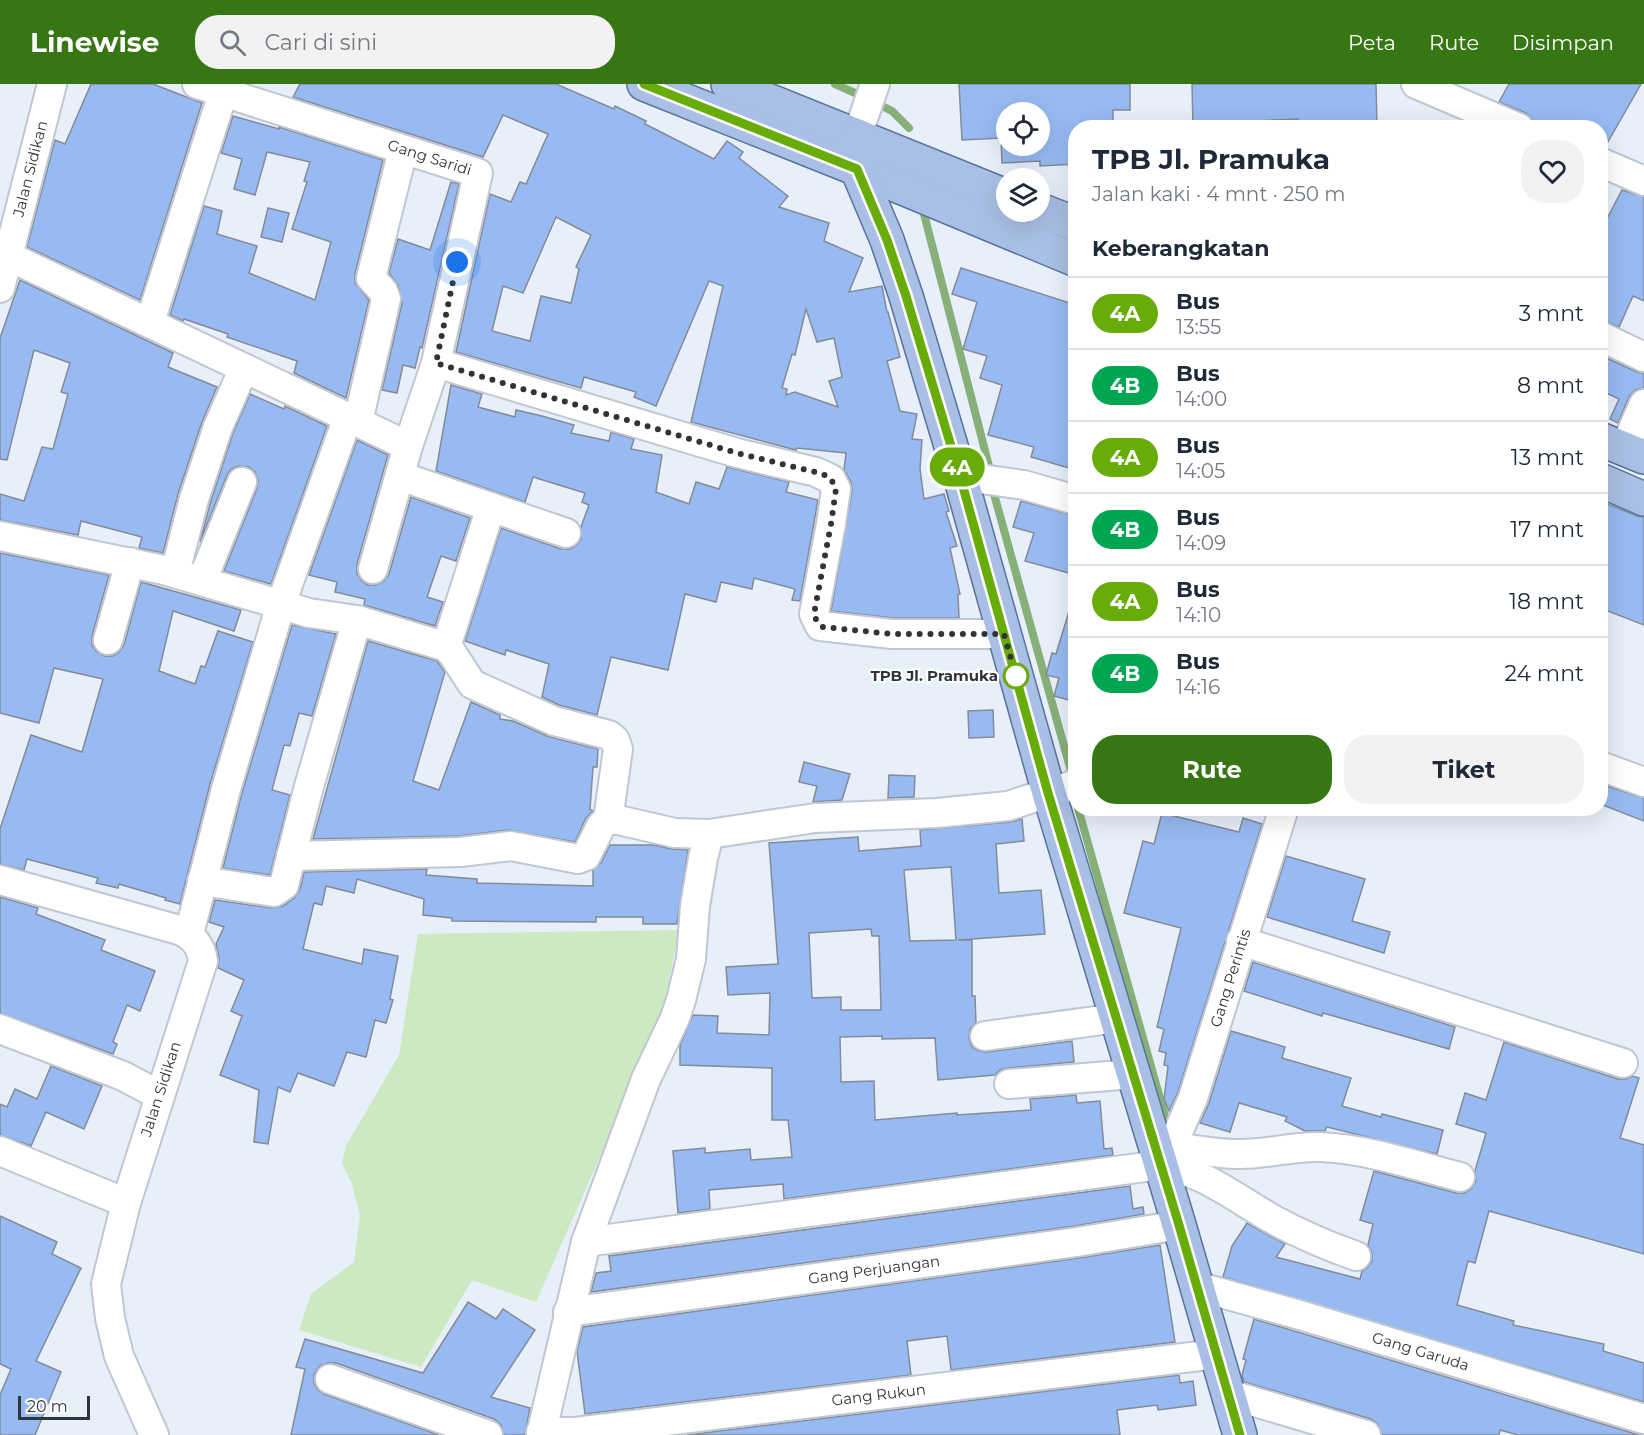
<!DOCTYPE html>
<html lang="id">
<head>
<meta charset="utf-8">
<style>
  :root { --surface:#fff; --page:#f2f2f3; --text:#1f2937; --muted:#747a83; --line:#e0e1e3; --accent:#367613 }
  body { margin:0; font-family:Montserrat,sans-serif; background:var(--page); color:var(--text); height:100vh; display:flex; flex-direction:column; font-size:22px; white-space:nowrap }
  * { box-sizing:border-box; margin:0 }
  p { font-size:20px; color:var(--muted) }
  .icon { flex:none; width:33px; height:33px; fill:none; stroke:currentColor; stroke-width:2; stroke-linecap:round; stroke-linejoin:round }
  .map { position:relative; flex:1; overflow:hidden }
  .details { position:absolute; left:1068px; top:36px; width:540px; height:696px; display:flex; flex-direction:column; background:var(--surface); border-radius:24px; box-shadow:0 6px 24px #0002 }
  .details>* { flex:none }
  .badge { padding:0 12px; border-radius:20px; font-size:21px; line-height:39px }
  .fabs { position:absolute; left:996px; top:18px; display:grid; gap:12px }
  .fabs a { display:grid; place-items:center; width:54px; height:54px; border-radius:50%; background:var(--surface); box-shadow:0 6px 24px #0002; font-size:30px }
  .scale { position:absolute; left:18px; bottom:15px; width:72px; box-sizing:border-box; padding-left:6px; border:3px solid #303338; border-top:0; font-size:16px; line-height:21px; white-space:nowrap; color:#303338; -webkit-text-stroke:4px #fff; paint-order:stroke }
  .you { position:absolute; width:30px; height:30px; margin:-15px; border:4px solid #fff; border-radius:50%; background:#1a73e8; box-shadow:0 0 0 9px #1a73e833 }
  .map>.badge { position:absolute; translate:-50% -50%; box-shadow:0 0 0 3px #fff }
  h2 { padding:0 24px; font-size:22px; line-height:54px }
  .round { display:grid; place-items:center; flex:none; width:63px; height:63px; border-radius:24px; background:var(--page) }
  .overview { display:flex; align-items:center; justify-content:space-between; height:102px; padding:0 24px }
  h1 { font-size:28px; font-weight:700; line-height:45px }
  .button { display:flex; gap:12px; margin-top:auto; padding:12px 24px }
  .button a { flex:1; height:69px; border-radius:24px; background:var(--accent); color:#fff; font-size:24px; font-weight:700; line-height:69px; text-align:center }
  .button a+a { background:var(--page); color:var(--text) }
  ul { padding:0; list-style:none }
  li { display:flex; align-items:center; gap:18px; height:72px; padding:0 24px; border-top:2px solid var(--line) }
  li div { flex:1 }
  li b { display:block; font-size:22px }
  li em { font-style:normal }
  li .badge { min-width:66px; font-weight:700; text-align:center }
  header { display:flex; align-items:center; gap:36px; box-sizing:border-box; height:84px; padding:0 30px; background:var(--accent); color:#fff }
  header strong { font-size:28px }
  nav { display:flex; gap:33px; margin-inline-start:auto; font-size:21px }
  .search { width:420px; height:54px; background:var(--page); display:flex; align-items:center; gap:15px; box-sizing:border-box; padding:0 21px; border-radius:24px; color:var(--muted); font-size:22px }
  .map>svg:first-child { display:block }
  .green { fill:#cce9c1 }
  .lines { fill:none; stroke-linecap:round; stroke-linejoin:round }
  .stream { stroke:#87af78; stroke-width:8 }
  .building { fill:#97baf2; stroke:#848b96; stroke-width:1.5; fill-rule:evenodd }
  .minor-casing { stroke:#c0c7d3; stroke-width:32 }
  .major-casing { stroke:#59739d; stroke-width:36 }
  .minor { stroke:#fff; stroke-width:28 }
  .major { stroke:#a9bfe5; stroke-width:33 }
  .line-casing { stroke:#fff; stroke-width:14 }
  .line { stroke:#67ac08; stroke-width:9 }
  .walk { stroke:#303338; stroke-width:6; stroke-dasharray:0 10.8 }
  .stop-dot { fill:#fff; stroke:#67ac08; stroke-width:3 }
  .labels { text-anchor:middle; stroke-width:4.5; stroke-linejoin:round; paint-order:stroke }
  .street-label { font-size:15px; fill:#303338; stroke:#fff }
  .stop-label { font-size:15px; font-weight:bold; fill:#303338; stroke:#fff; text-anchor:end }
</style>
</head>
<body>
<header>
<strong>Linewise</strong>
<div class="search"><svg class="icon" aria-label="search" viewBox="0 0 24 24"><circle cx="10" cy="10" r="6"/><path d="M15 15l6 6"/></svg>Cari di sini</div>
<nav><a>Peta</a><a>Rute</a><a>Disimpan</a></nav>
</header>
<div class="map">
<svg width="1644" height="1351" viewBox="0 0 1644 1351">
  <rect width="100%" height="100%" fill="#e7effb"/>
  <!-- green -->
  <path class="green" d="M679 846 662 932 536 1218 472 1196 421 1283 299 1246 311 1210 354 1178 360 1131 352 1100 342 1079 346 1062 399 971 418 850Z"/>
  <g class="lines">
    <!-- stream -->
    <g class="stream">
      <path d="M835 0 864 13"/>
      <path d="M874 18 892 27 909 44"/>
      <path d="M924 130 990 386"/>
      <path d="M992 403 1071 687"/>
      <path d="M1078 724 1169 1046"/>
    </g>
  </g>
  <!-- building -->
  <g class="building">
    <path d="M91 0H153L202 19 140 216 27 163 55 56 65 60Z"/>
    <path d="M300 0H556L614 25 615 22 646 37 645 40 714 75 727 57 743 68 739 74 788 112 779 123 829 139 824 157 863 174 849 208 882 202 887 228H888L900 273 887 277 900 327 917 330 912 355 922 356 920 385 924 415 944 410 949 427 946 428 957 462 950 464 960 510H958L959 534H893L831 527 852 407 851 398 844 386 846 369 797 364 796 366 691 338 723 202 709 197 656 322 634 313 636 308 584 293 581 304 456 268 490 110 511 118 520 98 526 100 548 50 503 31 483 73 293 13ZM556 133 591 151 576 183 579 185 571 219 541 212 530 257 492 247 503 202 523 209ZM806 225 817 258 834 254 842 293 829 297 838 323 795 308 786 311 787 305 782 304 792 270 795 271Z"/>
    <path d="M959 0H1130V26H1113V44H1076V80L1040 82V77L1002 79 1001 54 962 56ZM1006 28H1040V62H1006Z"/>
    <path d="M1192 0H1376L1377 44H1298V35L1253 37V41L1193 43Z"/>
    <path d="M1509 0H1641L1605 63 1600 62V44H1535L1532 35 1526 29 1499 18Z"/>
    <path d="M233 32 279 45V43L383 76 355 190V199L369 216 346 314 294 289 297 277 227 253 228 250 184 235 183 237 170 231 204 122 222 127 217 150 257 162 249 189 315 216 331 158 292 145 307 98 304 97 310 78 267 68 255 111 234 105 242 75 221 69Z"/>
    <path d="M451 98 459 100 422 264 420 263 415 284 403 281 397 309 382 306 402 219 398 201 389 189 398 155 430 166Z"/>
    <path d="M1622 106 1644 113V217L1633 212 1619 243 1600 236V148Z"/>
    <path d="M268 124 289 129 282 158 261 153Z"/>
    <path d="M961 184 1076 221V386L1031 373 1034 363 988 351 1002 301 980 294 987 272 963 265 977 218 952 210Z"/>
    <path d="M20 196 173 269 168 283 217 303 202 338 178 410 163 469 139 464 142 453 81 437 78 451 0 436V410L24 417 42 363 53 365 68 310 61 308 70 279 34 266 7 376 0 375V254Z"/>
    <path d="M1600 271 1637 288 1644 289V304L1635 306 1629 313 1618 339 1610 335 1619 315 1600 306Z"/>
    <path d="M451 301 482 310 478 323 515 333 516 326 542 332 574 341 571 349 609 357 611 348 634 355 631 365 662 371 656 408 689 420 696 398 719 405 727 383 789 398 786 408 818 416 800 517 792 516 795 505 754 494 752 505 721 498 716 518 685 510 668 586 611 573 597 631 559 621 542 613 549 580 506 566 505 571 465 557 501 444 561 465H570L577 461 581 455V443L589 421 582 418 585 409 533 393 525 418 436 387Z"/>
    <path d="M250 310 284 325 285 322 327 342 271 500 224 487 257 404 258 396 255 388 249 383 239 382 231 385 227 391 200 458 210 420 233 349Z"/>
    <path d="M357 356 388 371 357 480V490L362 497 368 501H376L384 497 389 490 411 413 470 434 456 477 441 472 427 513 443 518 435 542 364 521 365 515 335 508 337 498 309 491Z"/>
    <path d="M1021 417 1076 432V491L1025 477 1034 449 1013 443Z"/>
    <path d="M1600 417 1637 432 1644 433V541L1600 524Z"/>
    <path d="M0 469 109 491 92 552V561L96 567 104 572H113L119 568 124 561 141 498 241 526 234 547 173 527 159 587 195 600 201 582 205 583 218 547 253 558 210 700 180 820 165 816 166 814 119 800 118 804 96 799 98 794 27 775 24 786 0 780V745L31 651 82 668 103 595 54 584 39 639 0 629Z"/>
    <path d="M1071 521H1076V618L1054 612 1059 594 1046 591 1052 569 1056 570Z"/>
    <path d="M292 541 336 550 312 632 299 629 290 662 284 661 272 706 290 711 270 791 223 784 242 709Z"/>
    <path d="M368 557 437 577 445 588 413 697 439 706 471 618 500 631V635L513 637 550 653 598 665 597 683H593L590 725 593 727 586 734 575 758 509 746 459 752 313 755Z"/>
    <path d="M993 626 994 653 969 654 968 627Z"/>
    <path d="M804 678 850 690 842 716 813 718 817 702 799 698Z"/>
    <path d="M889 691 915 692 914 713 888 714Z"/>
    <path d="M1600 700 1644 714V737L1600 720Z"/>
    <path d="M1162 729 1239 748 1243 734 1262 740 1178 1008 1169 1027 1164 1015 1168 982 1164 981 1166 969 1159 967 1164 945 1157 943 1181 844 1124 829 1143 757 1154 760Z"/>
    <path d="M1022 735 1024 757 996 760 999 809 1041 806 1045 850 958 856H972V912H975L976 939 970 945 969 955 972 963 979 967 987 968 1072 957 1074 978 1008 984 1000 986 995 991 938 996 935 954 882 955V952L840 953 841 998 874 997 875 1036 957 1029V1031L1031 1026 1030 1015 1076 1011 1077 1019 1100 1017 1104 1065 1112 1064 1113 1071 784 1115 783 1100 709 1106 710 1125 678 1129 673 1067 705 1064V1069L750 1065 751 1076 792 1073 788 1036H772V984L680 981V961L693 931 718 932 717 949 769 951 770 909 728 911 726 883 778 880 769 759 858 753 859 767 921 762 920 746 1010 738ZM951 783 956 856 910 857 904 786ZM871 845 872 852H879L881 926H841V913L812 914 809 849Z"/>
    <path d="M610 761H654L672 765 688 766 677 840H643V833H596V838L452 837V834L423 831 424 815 357 795 354 809 326 802 322 821 314 819 303 865 362 880 364 865 398 872 390 915 393 916 386 939 375 936 366 973 347 968 334 1002 298 989 290 1008 278 1003 268 1060 254 1058 259 1006 220 991 242 932 231 927 244 896 218 884 219 874 216 860 224 843 209 838 215 816 272 824 283 822 293 815 300 806 304 788 427 785 426 791 477 795V799L593 802V786L601 779Z"/>
    <path d="M1286 772 1365 795 1352 837 1390 848 1384 869 1267 833Z"/>
    <path d="M0 813 38 824 36 830 105 856 101 866 155 887 140 927 127 921 113 958 117 960 113 970 0 929Z"/>
    <path d="M1253 878 1455 943 1449 965 1323 929 1322 932 1244 907Z"/>
    <path d="M1231 947 1285 963 1282 974 1351 994 1342 1022 1381 1033 1382 1030 1443 1046 1437 1070 1327 1043 1325 1047H1305L1285 1037 1287 1033 1239 1019 1230 1048 1200 1039 1209 1019Z"/>
    <path d="M1504 958 1618 995H1626L1632 992 1639 994 1620 1054 1644 1061V1170L1489 1127 1475 1179 1468 1177 1457 1221 1514 1237 1513 1241 1604 1260 1603 1267 1644 1279V1318L1223 1193 1232 1162 1247 1139 1285 1160 1276 1173 1360 1195 1362 1187 1367 1184 1372 1177V1169L1368 1161 1373 1140 1360 1136 1374 1087 1456 1109H1464L1471 1105 1476 1097 1475 1087 1486 1049 1456 1040 1465 1009 1486 1016Z"/>
    <path d="M51 982 102 1002 84 1045 46 1028 31 1062 0 1051V1020L7 1023 15 1005 37 1015Z"/>
    <path d="M1130 1102 1133 1125 1143 1123 1144 1130 1075 1142 591 1208 596 1189 611 1187 609 1172Z"/>
    <path d="M0 1132 57 1158 52 1170 81 1184 36 1277 61 1288 35 1351H0V1311L11 1285 0 1280Z"/>
    <path d="M1160 1161 1175 1258 951 1286 947 1252 907 1257 911 1291 585 1330 577 1267 583 1243 1079 1174Z"/>
    <path d="M468 1218 496 1235 503 1225 535 1246 491 1313 530 1324 525 1351H504L501 1341 494 1335 336 1279H328L320 1282 314 1290V1299L318 1306 324 1310 439 1351H291L305 1285 296 1283 305 1255 423 1289Z"/>
    <path d="M1254 1235 1639 1351H1643H1518L1500 1346 1499 1351H1382L1378 1340 1371 1335 1244 1298 1242 1291 1246 1276 1243 1275Z"/>
    <path d="M1179 1291 1180 1299 1193 1297 1196 1321 1158 1326 1157 1321 1117 1326 1120 1351H687Z"/>
  </g>
  <g class="lines">
    <!-- minor casing -->
    <g class="minor-casing">
      <g id="minor">
        <path id="s1" d="M197 0 478 89 436 279"/>
        <path d="M1416 0 1519 44"/>
        <path d="M857 52 875 0"/>
        <path d="M1600 78 1644 97"/>
        <path d="M8 172 408 362"/>
        <path id="s2" d="M0 204 52 0"/>
        <path d="M150 238 223 9"/>
        <path d="M1600 252 1644 273"/>
        <path d="M358 338 386 215 383 207 371 194 403 66"/>
        <path d="M1624 365 1644 320"/>
        <path d="M400 392 566 449"/>
        <path d="M960 392 1024 401 1076 416"/>
        <path d="M0 452 164 486 309 529 357 536 437 560 446 563 452 569 472 600 554 637 609 651 615 656 618 665 608 736"/>
        <path d="M373 485 408 362 436 279 737 369 816 388 831 395 836 405 831 440 814 530 820 542 892 550H1004"/>
        <path d="M175 489 194 415 218 343 244 284"/>
        <path d="M202 497 242 398"/>
        <path d="M108 556 130 478"/>
        <path d="M446 563 491 423"/>
        <path d="M1600 682 1644 698"/>
        <path d="M291 772 460 768 511 762 578 775 586 772 601 742 605 738 614 735 675 749 709 750 815 734 937 729 1008 722 1076 700"/>
        <path d="M0 796 179 846C193 852 201 861 203 877L126 1119 106 1200 110 1234 119 1272 154 1351"/>
        <path d="M202 797 274 808 284 801 308 706 357 536"/>
        <path d="M189 850 226 705 281 520 348 333"/>
        <path d="M1241 857 1623 979"/>
        <path d="M0 945 123 992 159 1011"/>
        <path d="M985 952 1117 934"/>
        <path d="M1009 1000 1133 990"/>
        <path d="M1155 1062C1183 1062 1209 1070 1237 1070 1265 1071 1292 1062 1320 1063 1368 1065 1414 1081 1460 1093"/>
        <path id="s3" d="M1172 1062 1193 1014 1284 724"/>
        <path d="M0 1067 126 1119"/>
        <path d="M586 1158 1160 1081C1203 1086 1239 1117 1276 1137 1302 1151 1328 1162 1356 1172"/>
        <path id="s4" d="M1196 1202 1300 1231 1644 1335"/>
        <path id="s5" d="M568 1228 1077 1158 1179 1141"/>
        <path d="M330 1295 488 1351"/>
        <path d="M1228 1310 1366 1351"/>
        <path id="s6" d="M541 1348H575L1216 1270"/>
        <path d="M541 1351 586 1158 646 995 675 934 681 916 691 875 695 822 703 774 709 750"/>
      </g>
    </g>
    <!-- major casing -->
    <g class="major-casing">
      <g id="major">
        <path d="M644 0 857 85 1076 176"/>
        <path d="M728 0 1006 112"/>
        <path d="M857 52V85L887 156 906 212 960 392 1049 709 1179 1141 1240 1351"/>
        <path d="M1040 126 1076 140"/>
        <path d="M1600 355 1644 373"/>
        <path d="M1600 396 1644 415"/>
      </g>
    </g>
    <!-- minor -->
    <use href="#minor" class="minor"/>
    <!-- major -->
    <use href="#major" class="major"/>
  </g>
  <g class="lines">
    <!-- line casing -->
    <g class="line-casing">
      <path id="line" d="M644 0 857 85 887 156 906 212 960 392 1048 709 1179 1141 1240 1351"/>
    </g>
    <!-- line -->
    <use href="#line" class="line"/>
    <!-- walk -->
    <path class="walk" d="M457 178 436 279 737 369 823 390 831 395 836 405 831 440 814 530 817 538 823 543 892 550H1004L1017 596 1016 592"/>
  </g>
  <!-- markers -->
  <circle class="stop-dot" cx="1016" cy="592" r="12"/>
  <g class="labels">
    <!-- street labels -->
    <g class="street-label">
      <text dy="5" stroke="none"><textPath href="#s1" startOffset="244">Gang Saridi</textPath></text>
      <text dy="5" stroke="none"><textPath href="#s2" startOffset="123">Jalan Sidikan</textPath></text>
      <text dy="5" stroke="none"><textPath href="#s3" startOffset="178">Gang Perintis</textPath></text>
      <text transform="translate(161 1005) rotate(-72)" y="5">Jalan Sidikan</text>
      <text dy="5" stroke="none"><textPath href="#s5" startOffset="309">Gang Perjuangan</textPath></text>
      <text dy="5" stroke="none"><textPath href="#s4" startOffset="234">Gang Garuda</textPath></text>
      <text dy="5" stroke="none"><textPath href="#s6" startOffset="340">Gang Rukun</textPath></text>
    </g>
    <!-- stop labels -->
    <g class="stop-label">
      <text x="998" y="597">TPB Jl. Pramuka</text>
    </g>
  </g>
</svg>
<div class="fabs">
<a><svg class="icon" aria-label="locate" viewBox="0 0 24 24"><circle cx="12" cy="12" r="6"/><path d="M12 2v4M12 18v4M2 12h4M18 12h4"/></svg></a>
<a><svg class="icon" aria-label="layers" viewBox="0 0 24 24"><path d="M12 4l9 5-9 5-9-5zM3 14l9 5 9-5"/></svg></a>
</div>
<div class="scale">20 m</div>
<div class="you" style="left:457px;top:178px"></div>
<b class="badge" style="left:957px;top:383px;background:#67ac08;color:#fff">4A</b>
<section class="details">
<div class="overview"><div><h1>TPB Jl. Pramuka</h1><p>Jalan kaki · 4 mnt · 250 m</p></div><a class="round"><svg class="icon" aria-label="heart" viewBox="0 0 24 24"><path d="M12 20l-8-8c-3-5 5-10 8-4 3-6 11-1 8 4z"/></svg></a></div>
<h2>Keberangkatan</h2>
<ul>
<li><span class="badge" style="background:#67ac08;color:#fff">4A</span><div><b>Bus</b><p>13:55</p></div><em>3 mnt</em></li>
<li><span class="badge" style="background:#00a651;color:#fff">4B</span><div><b>Bus</b><p>14:00</p></div><em>8 mnt</em></li>
<li><span class="badge" style="background:#67ac08;color:#fff">4A</span><div><b>Bus</b><p>14:05</p></div><em>13 mnt</em></li>
<li><span class="badge" style="background:#00a651;color:#fff">4B</span><div><b>Bus</b><p>14:09</p></div><em>17 mnt</em></li>
<li><span class="badge" style="background:#67ac08;color:#fff">4A</span><div><b>Bus</b><p>14:10</p></div><em>18 mnt</em></li>
<li><span class="badge" style="background:#00a651;color:#fff">4B</span><div><b>Bus</b><p>14:16</p></div><em>24 mnt</em></li>
</ul>
<div class="button"><a>Rute</a><a>Tiket</a></div>
</section>
</div>
</body>
</html>
